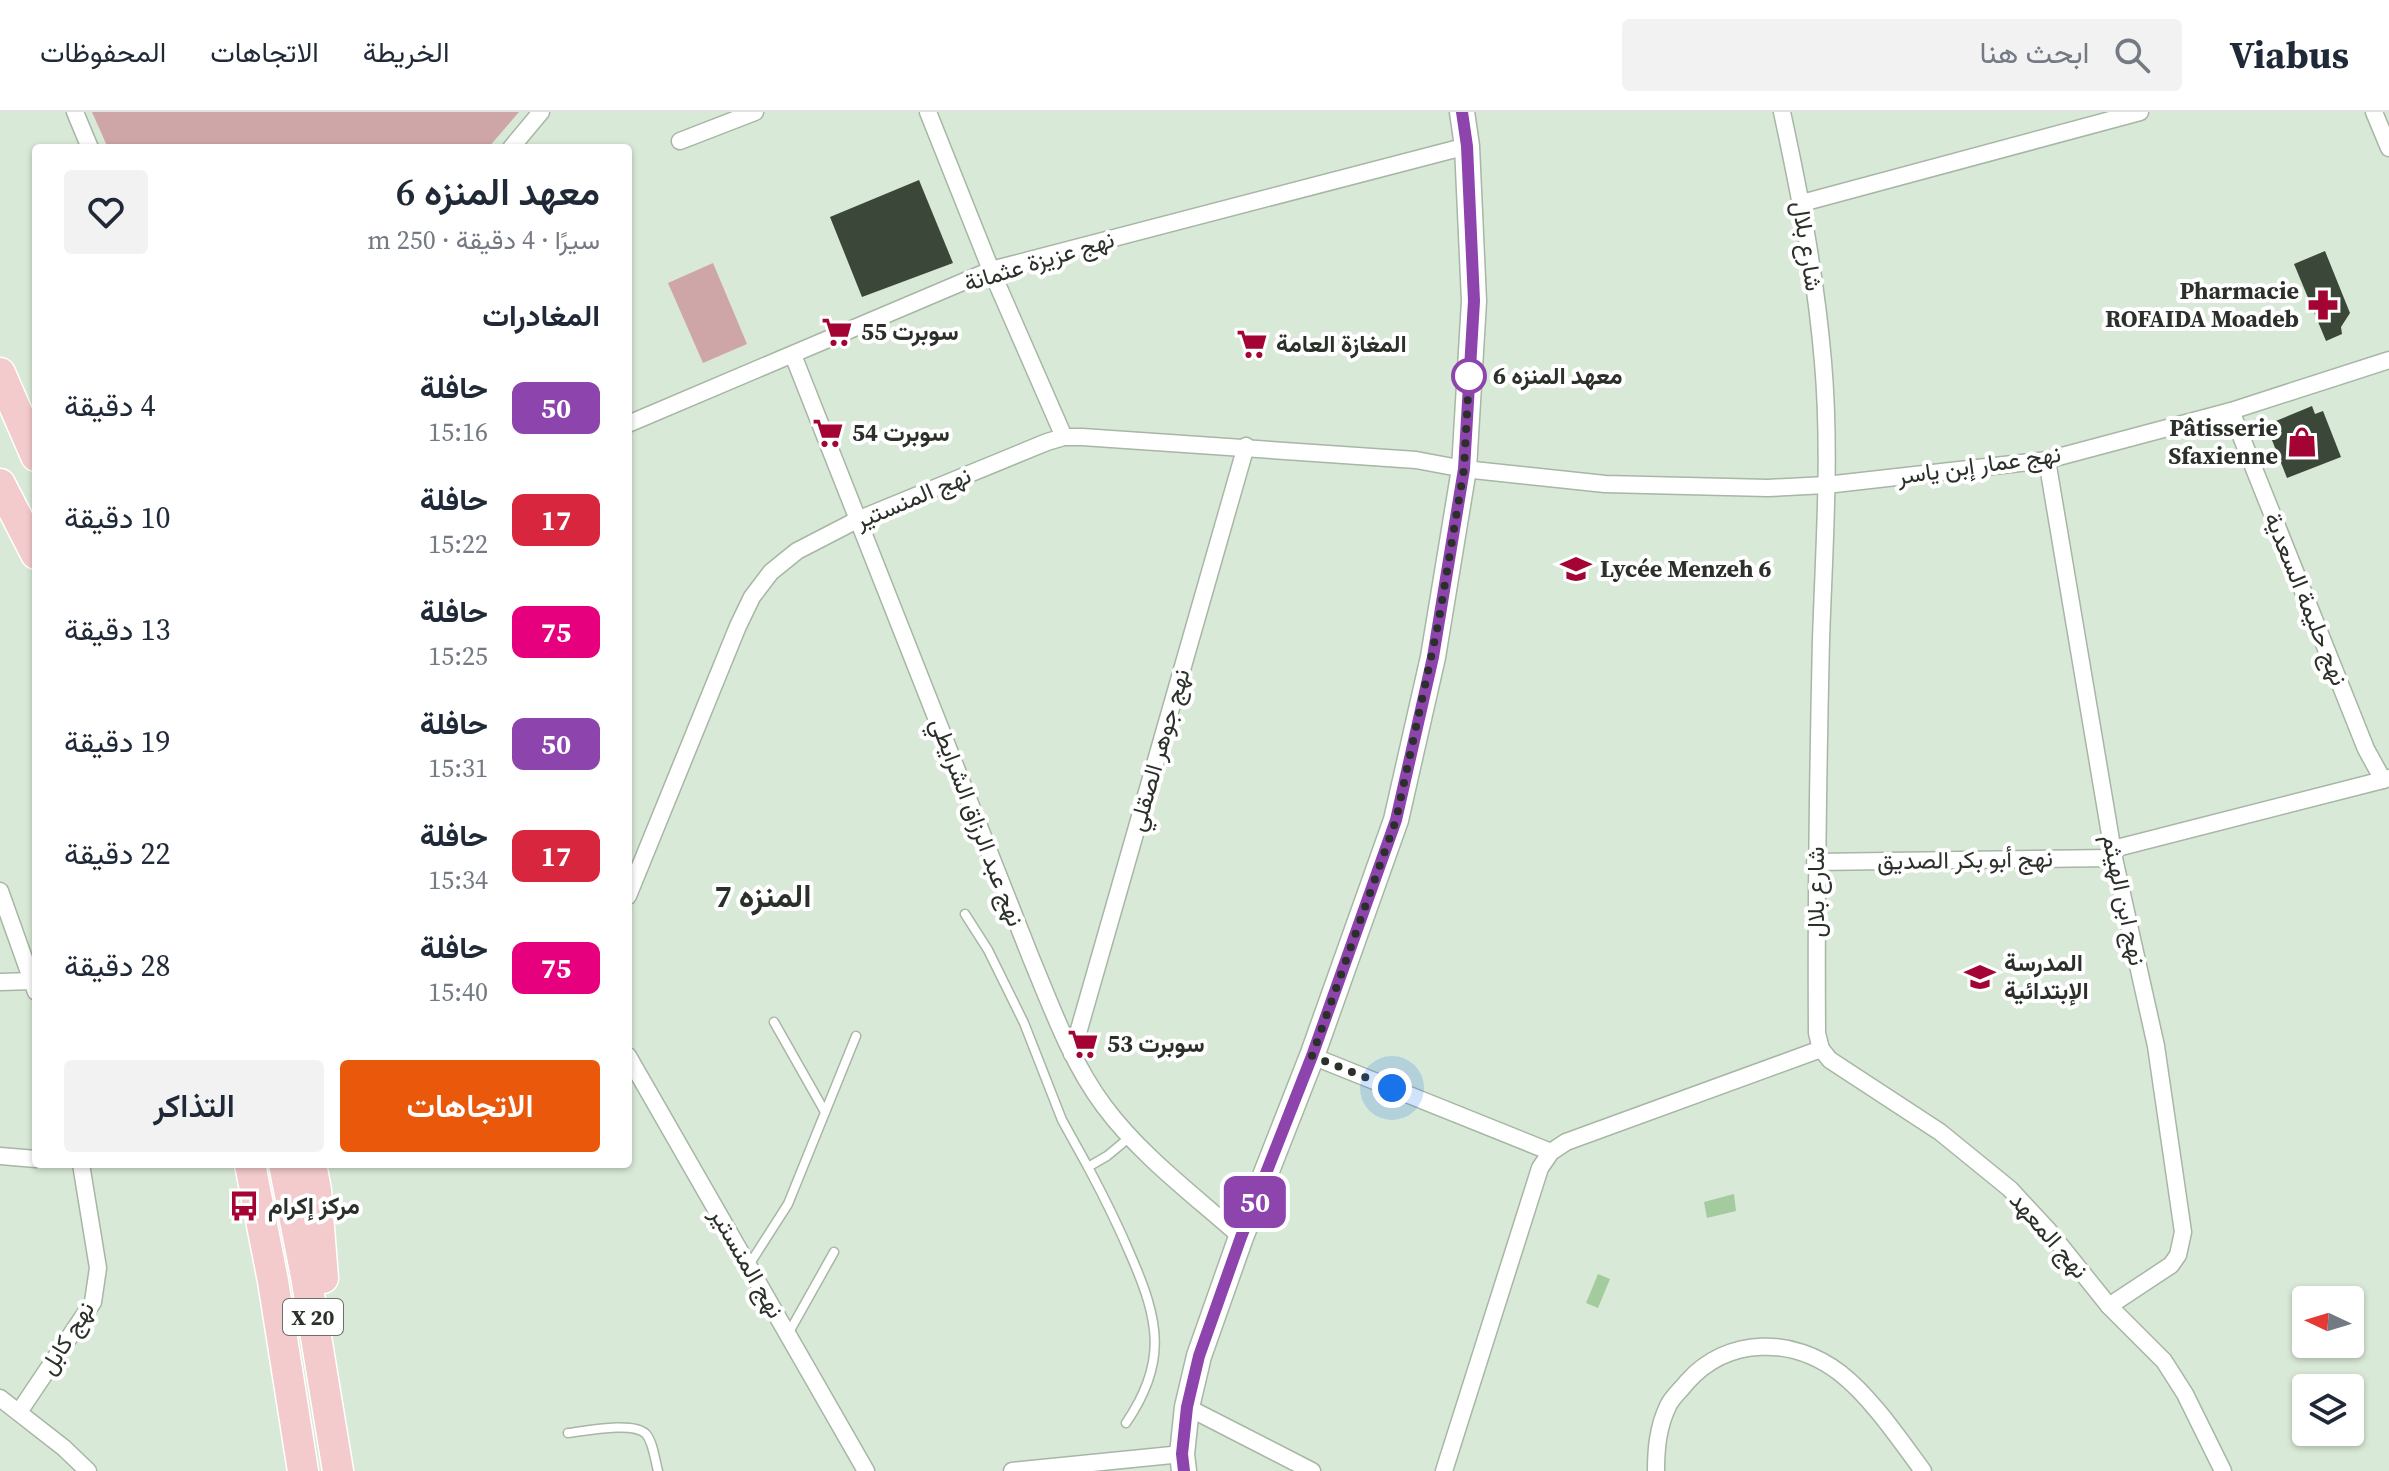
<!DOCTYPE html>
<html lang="ar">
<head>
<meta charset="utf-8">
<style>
  :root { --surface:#fff; --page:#f2f2f3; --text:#1f2937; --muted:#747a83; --line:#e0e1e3; --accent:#ea580c }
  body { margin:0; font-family:"Source Serif 4",Vazirmatn,serif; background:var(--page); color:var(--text); direction:rtl; height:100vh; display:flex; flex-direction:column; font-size:30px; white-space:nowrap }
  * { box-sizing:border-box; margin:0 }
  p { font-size:26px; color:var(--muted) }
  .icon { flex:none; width:44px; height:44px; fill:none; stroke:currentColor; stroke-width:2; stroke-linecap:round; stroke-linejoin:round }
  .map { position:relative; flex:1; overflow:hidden; direction:ltr }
  .details { position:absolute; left:32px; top:32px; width:600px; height:1024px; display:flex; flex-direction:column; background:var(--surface); border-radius:8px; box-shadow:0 2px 6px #0004; direction:rtl }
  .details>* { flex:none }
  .badge { padding:0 16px; border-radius:12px; font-size:28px; line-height:52px }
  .needle { width:52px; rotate:274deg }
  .tools { position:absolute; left:2292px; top:1174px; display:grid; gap:16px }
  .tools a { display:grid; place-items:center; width:72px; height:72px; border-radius:8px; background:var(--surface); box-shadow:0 2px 6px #0004; font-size:40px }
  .you { position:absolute; width:40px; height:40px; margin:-20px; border:6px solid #fff; border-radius:50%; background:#1a73e8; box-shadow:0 0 0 12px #1a73e833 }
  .map>.badge { position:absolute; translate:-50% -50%; box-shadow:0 0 0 4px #fff }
  h2 { padding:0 32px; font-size:30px; line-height:72px }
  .round { display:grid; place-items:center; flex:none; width:84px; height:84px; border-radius:8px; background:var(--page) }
  .summary { display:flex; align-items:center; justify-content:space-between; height:136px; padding:0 32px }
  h1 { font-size:38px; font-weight:600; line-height:60px }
  .button { display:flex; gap:16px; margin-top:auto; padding:16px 32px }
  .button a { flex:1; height:92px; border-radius:8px; background:var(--accent); color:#fff; font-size:32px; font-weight:600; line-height:92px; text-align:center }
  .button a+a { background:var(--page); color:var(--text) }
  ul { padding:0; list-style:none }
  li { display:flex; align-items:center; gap:24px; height:112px; padding:0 32px }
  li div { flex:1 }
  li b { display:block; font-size:30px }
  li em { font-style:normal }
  li .badge { min-width:88px; font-weight:700; text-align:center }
  header { display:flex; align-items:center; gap:48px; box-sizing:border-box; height:112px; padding:0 40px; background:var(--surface); border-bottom:2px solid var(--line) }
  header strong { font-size:38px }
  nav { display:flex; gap:44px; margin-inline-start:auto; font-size:28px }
  .search { width:560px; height:72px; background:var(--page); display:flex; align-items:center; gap:20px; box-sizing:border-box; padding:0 28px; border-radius:8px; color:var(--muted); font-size:30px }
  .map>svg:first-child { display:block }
  .green { fill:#cfa6a8 }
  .water { fill:#a3cb9d }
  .building { fill:#3b4739 }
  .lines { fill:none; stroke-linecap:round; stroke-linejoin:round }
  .lane-casing { stroke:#a7b6a5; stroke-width:11 }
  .street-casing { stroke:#a7b6a5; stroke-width:19 }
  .secondary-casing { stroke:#a7b6a5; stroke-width:27 }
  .highway-casing { stroke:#fff; stroke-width:33 }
  .lane { stroke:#fff; stroke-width:8 }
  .street { stroke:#fff; stroke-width:16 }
  .secondary { stroke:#fff; stroke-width:24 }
  .highway { stroke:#f4cbcd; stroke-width:30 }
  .line-casing { stroke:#fff; stroke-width:18 }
  .line { stroke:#8e44ad; stroke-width:12 }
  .walk { stroke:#2b312a; stroke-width:8; stroke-dasharray:0 14.4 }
  .stop-dot { fill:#fff; stroke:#8e44ad; stroke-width:4 }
  .labels { text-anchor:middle; stroke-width:8; stroke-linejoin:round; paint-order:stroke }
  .shield { fill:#fff; stroke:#6b6f6a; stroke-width:2 }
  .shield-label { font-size:22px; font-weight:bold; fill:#2b312a }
  .street-label { font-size:24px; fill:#2b312a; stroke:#fff }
  .poi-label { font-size:24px; font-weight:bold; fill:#2b312a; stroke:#fff; text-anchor:start }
  .stop-label { font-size:24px; font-weight:bold; fill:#2b312a; stroke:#fff; text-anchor:start }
  .district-label { font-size:32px; font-weight:bold; fill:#2b312a; stroke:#fff }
</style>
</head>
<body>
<header>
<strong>Viabus</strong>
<div class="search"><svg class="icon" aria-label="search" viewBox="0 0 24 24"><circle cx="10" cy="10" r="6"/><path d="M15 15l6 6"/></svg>ابحث هنا</div>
<nav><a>الخريطة</a><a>الاتجاهات</a><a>المحفوظات</a></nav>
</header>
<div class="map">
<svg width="2389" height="1359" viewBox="0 0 2389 1359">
  <rect width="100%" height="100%" fill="#d9e9d7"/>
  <!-- green -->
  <g class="green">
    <path d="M92 0H519L488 36H108Z"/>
    <path d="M713 151 747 232 703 251 668 171Z"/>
  </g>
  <!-- water -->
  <g class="water">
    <path d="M1734 1082 1736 1099 1707 1106 1704 1090Z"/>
    <path d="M1598 1162 1610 1167 1598 1196 1586 1191Z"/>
  </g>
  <!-- building -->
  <g class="building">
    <path d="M919 68 953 151 862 185 830 105Z"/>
    <path d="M2325 139 2350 201 2341 215 2342 222 2326 229 2294 152Z"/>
    <path d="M2312 294 2315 302 2323 299 2341 345 2287 366 2266 313Z"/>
  </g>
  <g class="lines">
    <!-- lane casing -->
    <g class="lane-casing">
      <g id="lane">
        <path d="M965 802 988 838 1024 911 1062 1008 1088 1055"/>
        <path d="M774 910 825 1000"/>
        <path d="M749 1153 788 1092 856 924"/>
        <path d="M788 1222 834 1140"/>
        <path d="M1126 1311C1168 1250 1159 1208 1131 1144 1118 1113 1104 1085 1088 1055L1107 1044 1130 1025"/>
        <path d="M568 1321C585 1319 634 1309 646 1322 653 1330 655 1348 658 1359"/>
      </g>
    </g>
    <!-- street casing -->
    <g class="street-casing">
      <g id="street">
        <path d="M75 0 90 36"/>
        <path d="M928 0 991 158 1064 325"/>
        <path d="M2374 0 2389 36"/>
        <path d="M680 29 755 0"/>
        <path d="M511 36 541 0"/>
        <path d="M1802 91 2140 0"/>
        <path d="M793 243 1031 846C1052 896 1071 950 1104 994 1141 1044 1195 1084 1241 1125"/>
        <path d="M2231 299 2366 637 2383 668 2389 666"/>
        <path d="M628 312 991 158 1467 34"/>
        <path d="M2047 348 2114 746 2156 934 2183 1120 2178 1143 2171 1153 2109 1194"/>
        <path d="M2113 737 2383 668"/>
        <path d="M1815 750 2114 746"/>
        <path d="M0 779 36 880"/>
        <path d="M628 784 738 514 752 485 771 460 797 439 857 408 1047 330 1064 325H1082L1416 348 1464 357 1605 372 1768 376 1826 373 2047 348 2231 299 2389 248"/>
        <path d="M0 870 33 869"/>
        <path d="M1821 937 1830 948 1940 1020 2010 1077 2048 1118 2109 1194 2164 1249 2185 1282 2223 1359"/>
        <path d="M1072 942 1246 334"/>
        <path d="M628 944 866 1359"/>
        <path d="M1312 944 1551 1040"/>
        <path d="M0 1044 36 1047"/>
        <path d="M0 1286 64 1336 88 1359"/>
        <path d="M1187 1295 1312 1359"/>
        <path d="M19 1300 93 1190 98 1156 81 1052"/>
        <path d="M1012 1359 1182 1342"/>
        <path d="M1444 1359 1540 1056 1551 1040 1566 1030 1821 937 1817 921C1816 790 1818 659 1821 528 1824 436 1831 342 1823 250 1816 166 1800 83 1782 0"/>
        <path d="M1656 1359C1656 1336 1658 1315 1668 1294 1672 1285 1681 1278 1687 1270 1728 1224 1793 1225 1840 1261 1871 1285 1900 1328 1923 1359"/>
      </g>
    </g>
    <!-- secondary casing -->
    <g class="secondary-casing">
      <path id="secondary" d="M1184 1359 1182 1342 1187 1295 1199 1244 1241 1125 1312 944 1396 708 1433 545 1464 357 1474 189 1467 34 1462 0"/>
    </g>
    <!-- highway casing -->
    <g class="highway-casing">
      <g id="highway">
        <path d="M0 261 36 344"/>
        <path d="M0 372 36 442"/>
        <path d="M250 1052 273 1169 303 1359"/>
        <path d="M284 1052 306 1164 338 1359"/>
        <path d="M311 1052 316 1078 323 1166"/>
      </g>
    </g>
    <!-- lane -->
    <use href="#lane" class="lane"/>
    <!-- street -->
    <use href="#street" class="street"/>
    <!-- secondary -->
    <use href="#secondary" class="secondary"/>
    <!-- highway -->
    <use href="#highway" class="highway"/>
  </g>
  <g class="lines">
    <!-- line casing -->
    <g class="line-casing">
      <path id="line" d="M1184 1359 1182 1342 1187 1295 1199 1244 1241 1125 1312 944 1396 708 1433 545 1464 357 1474 189 1467 34 1462 0"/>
    </g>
    <!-- line -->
    <use href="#line" class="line"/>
    <!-- walk -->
    <path class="walk" d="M1392 976 1312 944 1396 708 1438 513 1464 357 1469 264"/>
  </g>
  <!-- icons -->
  <defs>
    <g id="pharmacy-bare" transform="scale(2.4)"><path d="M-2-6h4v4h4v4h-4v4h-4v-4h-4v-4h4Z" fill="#a30433" stroke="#fff" stroke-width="2.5" paint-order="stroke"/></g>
    <g id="supermarket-bare" transform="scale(2.4)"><path d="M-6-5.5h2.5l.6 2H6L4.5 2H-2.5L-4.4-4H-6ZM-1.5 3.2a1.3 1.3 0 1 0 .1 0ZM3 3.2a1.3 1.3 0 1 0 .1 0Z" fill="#a30433" stroke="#fff" stroke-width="2.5" paint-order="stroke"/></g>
    <g id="shop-bare" transform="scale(2.4)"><path d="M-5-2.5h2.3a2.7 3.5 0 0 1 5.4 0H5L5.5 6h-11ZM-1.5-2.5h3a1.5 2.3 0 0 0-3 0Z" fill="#a30433" stroke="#fff" stroke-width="2.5" paint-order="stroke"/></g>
    <g id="school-bare" transform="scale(2.4)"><path d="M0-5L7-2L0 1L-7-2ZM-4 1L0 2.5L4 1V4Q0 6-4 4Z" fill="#a30433" stroke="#fff" stroke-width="2.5" paint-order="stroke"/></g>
    <g id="bus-bare" transform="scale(2.4)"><path d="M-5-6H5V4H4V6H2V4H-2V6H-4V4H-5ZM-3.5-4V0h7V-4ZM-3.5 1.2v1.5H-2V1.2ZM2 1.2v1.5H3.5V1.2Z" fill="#a30433" stroke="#fff" stroke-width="2.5" paint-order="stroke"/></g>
  </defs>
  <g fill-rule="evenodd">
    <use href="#pharmacy-bare" x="2323" y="193"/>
    <use href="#supermarket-bare" x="837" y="220"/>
    <use href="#supermarket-bare" x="1252" y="232"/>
    <use href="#supermarket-bare" x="828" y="321"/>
    <use href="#shop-bare" x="2302" y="330"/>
    <use href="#school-bare" x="1576" y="457"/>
    <use href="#school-bare" x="1980" y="865"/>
    <use href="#supermarket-bare" x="1083" y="932"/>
    <use href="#bus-bare" x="244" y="1094"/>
  </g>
  <!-- markers -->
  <circle class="stop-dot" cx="1469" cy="264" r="16"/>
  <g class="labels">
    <!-- shield labels -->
    <rect class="shield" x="283" y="1187" width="60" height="36" rx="6"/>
    <g class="shield-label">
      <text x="313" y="1213">X 20</text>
    </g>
    <!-- street labels -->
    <g class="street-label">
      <text transform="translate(1807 134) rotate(81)" y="8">شارع بلال</text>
      <text transform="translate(1039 149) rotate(-17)" y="8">نهج عزيزة عثمانة</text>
      <text transform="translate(1979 353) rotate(-8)" y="8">نهج عمار إبن ياسر</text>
      <text transform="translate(913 386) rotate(-23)" y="8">نهج المنستير</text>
      <text transform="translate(2306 487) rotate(68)" y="8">نهج حليمة السعدية</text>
      <text transform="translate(1159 638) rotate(-74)" y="8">نهج جوهر الصقلي</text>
      <text transform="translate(977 710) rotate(69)" y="8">نهج عبد الرزاق الشرايطي</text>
      <text transform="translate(1965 748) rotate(-1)" y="8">نهج أبو بكر الصديق</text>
      <text transform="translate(1816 780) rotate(-90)" y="8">شارع بلال</text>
      <text transform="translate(2124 788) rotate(78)" y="8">نهج ابن الهيثم</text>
      <text transform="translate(2049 1123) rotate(49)" y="8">نهج المعهد</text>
      <text transform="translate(747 1151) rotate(60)" y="8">نهج المنستير</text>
      <text transform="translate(67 1226) rotate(-58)" y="8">نهج كابل</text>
    </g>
    <!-- poi labels -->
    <g class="poi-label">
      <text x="2299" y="187" text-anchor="end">Pharmacie<tspan x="2299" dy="28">ROFAIDA Moadeb</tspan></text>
      <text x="861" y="228">سوبرت 55</text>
      <text x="1276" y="240">المغازة العامة</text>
      <text x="2278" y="324" text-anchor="end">Pâtisserie<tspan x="2278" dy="28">Sfaxienne</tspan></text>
      <text x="852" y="329">سوبرت 54</text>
      <text x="1600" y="465">Lycée Menzeh 6</text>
      <text x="2004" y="859">المدرسة<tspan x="2004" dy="28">الإبتدائية</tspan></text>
      <text x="1107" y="940">سوبرت 53</text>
      <text x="268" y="1102">مركز إكرام</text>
    </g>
    <!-- stop labels -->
    <g class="stop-label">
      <text x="1493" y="272">معهد المنزه 6</text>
    </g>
    <!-- district labels -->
    <g class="district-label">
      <text x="763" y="795">المنزه 7</text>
    </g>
  </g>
</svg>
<div class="tools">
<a><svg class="needle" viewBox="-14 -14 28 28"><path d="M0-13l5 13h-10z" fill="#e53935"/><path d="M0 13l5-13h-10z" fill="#747a83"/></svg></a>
<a><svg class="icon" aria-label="layers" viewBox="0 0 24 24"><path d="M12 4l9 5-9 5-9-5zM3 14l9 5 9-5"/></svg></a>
</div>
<div class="you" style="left:1392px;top:976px"></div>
<b class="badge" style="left:1255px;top:1090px;background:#8e44ad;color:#fff">50</b>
<section class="details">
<div class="summary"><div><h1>معهد المنزه 6</h1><p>سيرًا · 4 دقيقة · 250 m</p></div><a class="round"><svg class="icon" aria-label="heart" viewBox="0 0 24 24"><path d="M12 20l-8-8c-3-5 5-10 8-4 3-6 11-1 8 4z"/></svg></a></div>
<h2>المغادرات</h2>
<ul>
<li><span class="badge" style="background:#8e44ad;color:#fff">50</span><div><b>حافلة</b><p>15:16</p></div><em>4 دقيقة</em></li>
<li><span class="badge" style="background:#d7263d;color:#fff">17</span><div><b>حافلة</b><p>15:22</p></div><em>10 دقيقة</em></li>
<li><span class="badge" style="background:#e6007e;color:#fff">75</span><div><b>حافلة</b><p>15:25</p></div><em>13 دقيقة</em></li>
<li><span class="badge" style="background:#8e44ad;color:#fff">50</span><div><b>حافلة</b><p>15:31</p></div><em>19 دقيقة</em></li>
<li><span class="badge" style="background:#d7263d;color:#fff">17</span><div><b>حافلة</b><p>15:34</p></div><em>22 دقيقة</em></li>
<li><span class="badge" style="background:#e6007e;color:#fff">75</span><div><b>حافلة</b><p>15:40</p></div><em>28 دقيقة</em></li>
</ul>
<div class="button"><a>الاتجاهات</a><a>التذاكر</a></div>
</section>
</div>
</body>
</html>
